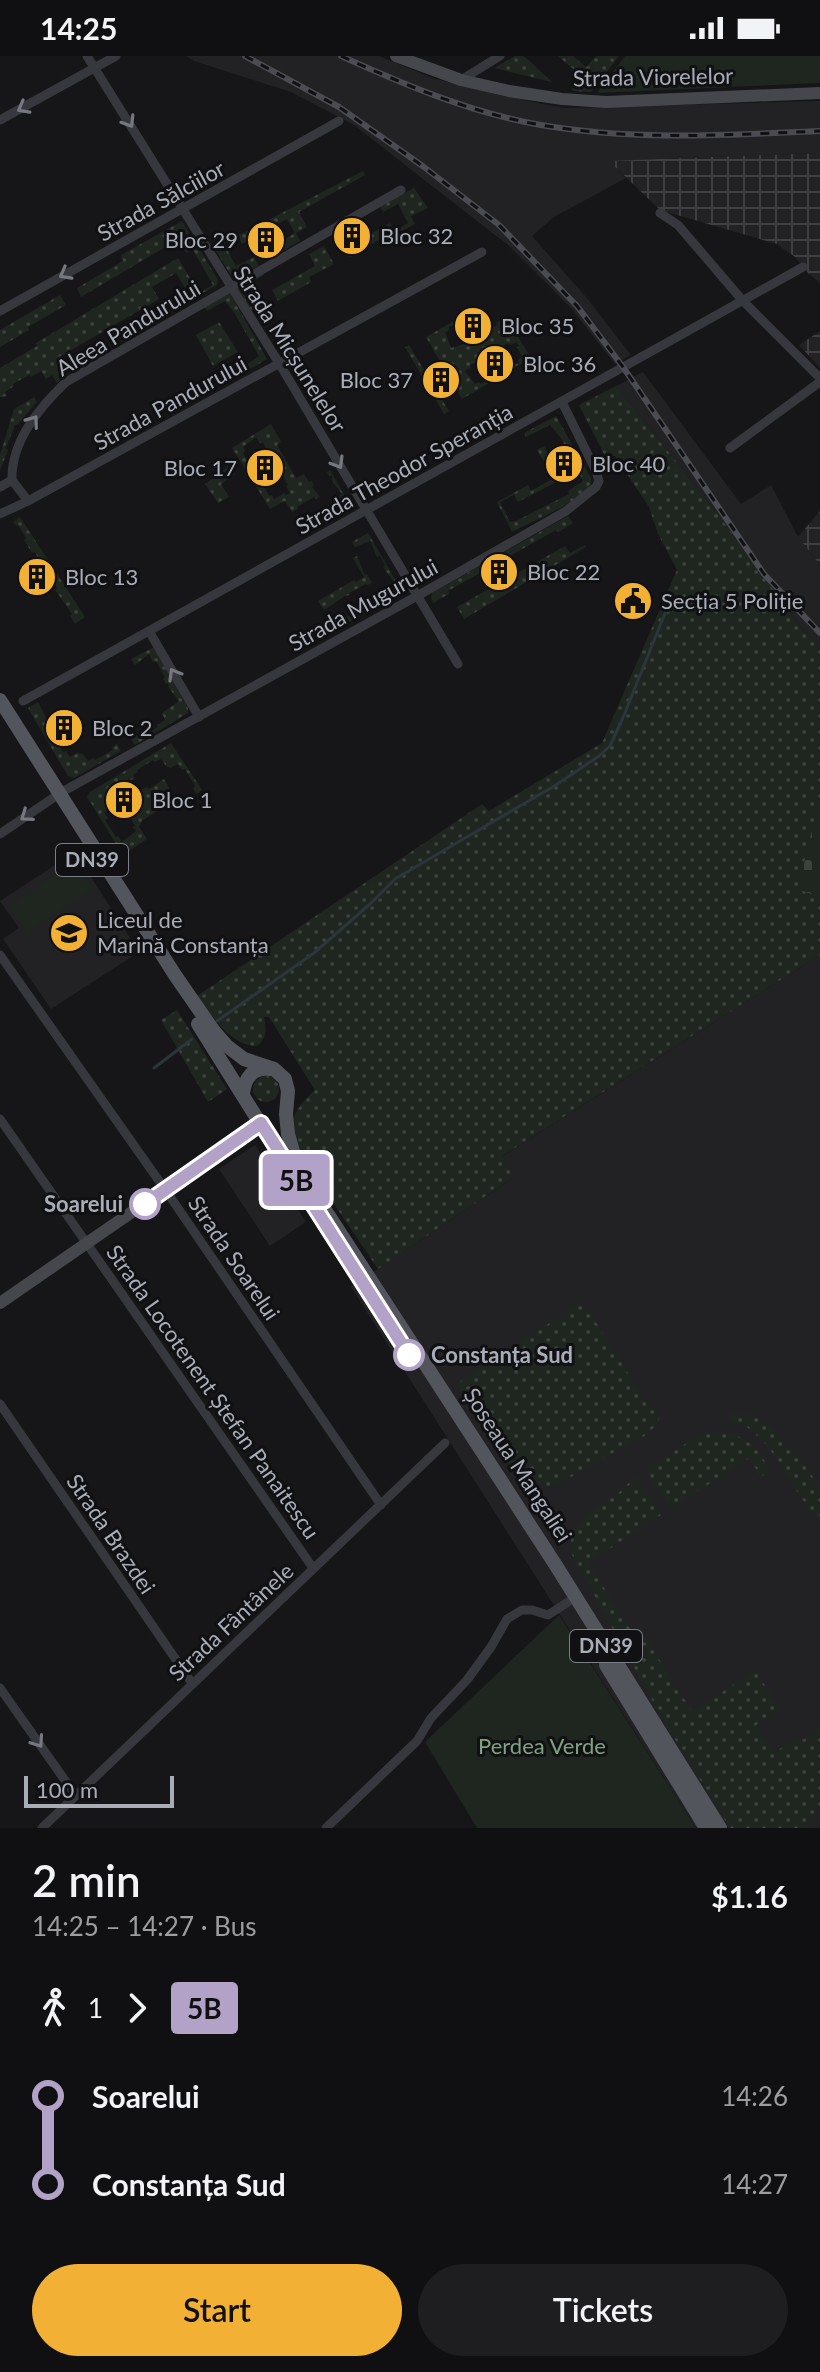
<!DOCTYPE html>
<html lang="en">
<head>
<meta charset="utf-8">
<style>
  :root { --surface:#101012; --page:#1e1e20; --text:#f1f3f6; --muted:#9c9d9f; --accent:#f2b134 }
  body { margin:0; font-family:Lato,sans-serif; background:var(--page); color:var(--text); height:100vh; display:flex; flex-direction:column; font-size:30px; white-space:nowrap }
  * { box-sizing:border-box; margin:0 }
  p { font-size:26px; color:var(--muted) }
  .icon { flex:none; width:44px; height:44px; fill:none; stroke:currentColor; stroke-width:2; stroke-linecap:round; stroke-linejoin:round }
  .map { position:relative; height:1772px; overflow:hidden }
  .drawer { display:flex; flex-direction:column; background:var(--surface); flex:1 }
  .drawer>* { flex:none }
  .badge { padding:0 16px; border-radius:6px; font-size:28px; line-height:52px }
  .scale { position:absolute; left:24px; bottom:20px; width:150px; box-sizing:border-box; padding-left:8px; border:4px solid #a8adb8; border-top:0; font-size:22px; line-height:28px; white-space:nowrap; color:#a8adb8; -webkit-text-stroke:6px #111113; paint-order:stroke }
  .map>.badge { position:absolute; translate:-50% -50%; box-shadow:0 0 0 4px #fff }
  .legs { display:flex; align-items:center; gap:12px; height:88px; padding:0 32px; font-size:26px }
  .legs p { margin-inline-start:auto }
  .headline { display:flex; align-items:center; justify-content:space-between; height:136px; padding:0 32px }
  h1 { font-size:44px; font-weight:600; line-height:60px }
  .cta { display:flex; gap:16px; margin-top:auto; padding:16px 32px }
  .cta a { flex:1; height:92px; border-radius:48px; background:var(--accent); color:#111; font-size:32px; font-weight:600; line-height:92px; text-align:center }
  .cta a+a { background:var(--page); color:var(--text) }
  ul { padding:0 32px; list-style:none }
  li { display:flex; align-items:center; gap:28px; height:88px; font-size:30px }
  li i { display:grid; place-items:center; width:12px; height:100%; margin:0 10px; background:currentColor }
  li i::after { content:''; width:20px; height:20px; margin:-10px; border:6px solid; border-radius:50%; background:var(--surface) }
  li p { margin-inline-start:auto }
  li:first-child i { background:linear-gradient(#0000 50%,currentColor 0) }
  li:last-child i { background:linear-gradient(currentColor 50%,#0000 0) }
  .status { display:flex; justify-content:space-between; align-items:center; height:56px; padding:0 40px; background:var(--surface); direction:ltr }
  .status svg { height:22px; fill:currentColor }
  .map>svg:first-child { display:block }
  .built { fill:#222225 }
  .industrial { fill:url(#industrial-grid) }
  .grass { fill:url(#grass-dots); fill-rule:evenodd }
  .cemetery { fill:url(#cemetery-stones) }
  .park { fill:#1e261f }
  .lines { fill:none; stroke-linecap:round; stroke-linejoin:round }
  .stream { stroke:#2c353c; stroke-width:3 }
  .street { stroke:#37383d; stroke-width:9 }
  .secondary { stroke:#45474d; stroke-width:12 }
  .primary { stroke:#53555c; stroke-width:14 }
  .rail-casing { stroke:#4a4c52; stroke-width:6 }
  .rail { stroke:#111113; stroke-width:3; stroke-dasharray:9; stroke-linecap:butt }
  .oneway { stroke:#757881 }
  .line-1-casing { stroke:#fff; stroke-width:18 }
  .line-1 { stroke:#b2a2c7; stroke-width:12 }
  .stop-1-dot { fill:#fff; stroke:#b2a2c7; stroke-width:4 }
  .labels { text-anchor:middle; stroke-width:6; stroke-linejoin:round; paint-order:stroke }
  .shield { fill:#111113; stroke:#7b7e86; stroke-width:2 }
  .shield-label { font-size:20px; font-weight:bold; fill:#a8adb8 }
  .street-label { font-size:22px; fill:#a8adb8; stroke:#111113 }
  .poi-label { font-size:22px; fill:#a8adb8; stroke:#111113; text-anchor:start }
  .stop-label { font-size:22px; font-weight:bold; fill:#a8adb8; stroke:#111113; text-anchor:end }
  .park-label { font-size:22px; fill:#7fa381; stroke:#111113 }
</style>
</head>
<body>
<div class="status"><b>14:25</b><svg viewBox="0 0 49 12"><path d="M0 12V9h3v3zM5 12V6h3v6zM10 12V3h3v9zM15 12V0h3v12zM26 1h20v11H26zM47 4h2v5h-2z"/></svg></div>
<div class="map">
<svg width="820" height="1772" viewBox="0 0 820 1772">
  <defs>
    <pattern id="industrial-grid" width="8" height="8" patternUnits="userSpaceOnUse" patternTransform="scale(2)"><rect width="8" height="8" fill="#222225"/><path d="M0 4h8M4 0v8" fill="none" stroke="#3f3f43"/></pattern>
    <pattern id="grass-dots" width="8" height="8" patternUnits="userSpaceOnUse" patternTransform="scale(2)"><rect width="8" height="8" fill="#1e261f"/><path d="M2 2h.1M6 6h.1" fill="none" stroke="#3c433d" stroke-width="1.8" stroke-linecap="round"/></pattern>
    <pattern id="cemetery-stones" width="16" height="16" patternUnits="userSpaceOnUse" patternTransform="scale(2)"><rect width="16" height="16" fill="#1e261f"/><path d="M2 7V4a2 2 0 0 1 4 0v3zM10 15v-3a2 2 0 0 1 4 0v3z" fill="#3c433d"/></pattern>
  </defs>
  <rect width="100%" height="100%" fill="#161618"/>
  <!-- built -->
  <g class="built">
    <path d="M186 0H379L435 23 542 48 567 52 820 45V97L610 105 626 122 554 161 532 180 586 241 631 299 615 308 571 252 509 190 354 69 291 36 194 5Z"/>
    <path d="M643 316 741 448 771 429 798 481 820 509V590L804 576 717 457 616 330Z"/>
    <path d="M75 796 139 896 51 953 3 883 19 872 0 845Z"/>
    <path d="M820 899V1772H696L351 1231 513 1122 501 1101Z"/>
    <path d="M255 1089 306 1166 270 1190 219 1113Z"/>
  </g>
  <!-- industrial -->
  <g class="industrial">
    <path d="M820 97V227L808 217 795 201 777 188 660 154 609 105Z"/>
    <path d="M820 275V312L799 289Z"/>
    <path d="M820 455V509L798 481Z"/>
  </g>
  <!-- grass -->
  <g class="grass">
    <path d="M515 0H524L552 26 494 12Z"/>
    <path d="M558 0H573L586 11 596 0H619L591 36 573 35 571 30 579 18Z"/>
    <path d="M363 115 365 119 299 156 307 171 296 177 300 185 276 199 272 191 295 177 287 163 242 188 238 180 224 188 236 210 254 201 259 210 234 224 214 192Z"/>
    <path d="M414 132 428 152 411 160 415 168 380 187 378 184 350 201 345 192 390 167 394 175 408 167 398 148 383 156 380 150Z"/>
    <path d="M182 165 189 177 81 241 77 232 123 205 121 199Z"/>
    <path d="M193 182 218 224 217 229 192 243 176 217 152 231 159 243 61 300 69 315 57 327 52 319 46 323 41 315 31 321 29 319 13 328 14 330 5 336 7 340 0 341V312L37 290 36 287 178 202 199 237 213 229 193 194 186 197 181 188Z"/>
    <path d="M324 190 334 208 309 221 311 226 278 245 272 234 315 210 309 198Z"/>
    <path d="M262 216 264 219 248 228 260 250 251 255 237 230Z"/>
    <path d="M230 237 267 303 245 316 242 312 259 300 235 258 225 245 207 255 205 251Z"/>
    <path d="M60 239 66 249 28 271 29 274 0 291V274Z"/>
    <path d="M471 255 474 260 449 271V274L445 276 451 292 464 288 482 275 483 277 497 269 496 267 502 263 505 267 509 266 531 302 462 343 426 281ZM517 286 519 290 517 291 522 301 518 304 519 307 494 318 495 320 481 328 479 326 475 328 465 315 471 311 470 309 495 298 494 295 508 287 510 289Z"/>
    <path d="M219 266 238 296 213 310 196 279Z"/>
    <path d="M409 289 449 355 444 358 405 291Z"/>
    <path d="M616 330 717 457 804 576 820 590V899L502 1100 514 1121 378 1213 303 1103C286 1071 289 1058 315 1034L269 961H264C266 974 268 981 257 990 230 990 212 959 197 940L482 748 489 755 602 687 677 514 658 478 649 451 615 400H605L579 349Z"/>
    <path d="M34 341 37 346 17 369H15L6 392 8 394 0 414V399L14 353Z"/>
    <path d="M556 360 591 422C591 429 592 429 587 434 570 450 533 465 512 476L497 446 528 429 531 435 554 422 537 394 544 390 562 423 518 446 514 439 500 446 510 466 516 465 569 438 568 435 583 425 561 382 550 369 526 381 524 377Z"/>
    <path d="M271 368 281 386 277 389 296 422 304 418 309 426 312 425 314 429 312 431 320 441 316 443 314 441 297 451 298 453 292 456 285 445 270 453 232 392ZM256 381 260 387 263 386 276 414 279 413 288 429 286 430 290 437 286 439 284 437 274 443 272 439 269 440 254 410 251 411 243 397 245 395 243 391Z"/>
    <path d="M230 409 235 418 221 428 229 441 218 447 205 428Z"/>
    <path d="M330 414 352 452 317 471 314 467 325 461 324 458 328 456 326 451 342 438 332 425V420H329L327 416Z"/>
    <path d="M568 460 573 467 558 476 556 474 448 535 449 538 433 547 431 542 432 537Z"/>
    <path d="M20 461 85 561 75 568 70 560 72 558 55 534 57 532 48 519H46L35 496 32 497 24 484 26 482 18 469 16 470 13 466Z"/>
    <path d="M368 477 400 532 392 543 347 567 344 562 377 547 376 544 380 541 377 536 393 525 383 511 385 509 380 500 377 501 370 485 355 491 352 486Z"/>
    <path d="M585 489 586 491 464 563 457 551 565 490 570 497Z"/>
    <path d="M357 500 365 519 367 518 372 527 367 529 366 528 349 537 350 539 345 540 324 554 318 545 354 524 356 526 364 521 353 502Z"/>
    <path d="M154 591 188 652V657L135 689 131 683 140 678 142 680 158 671 157 669 165 664 162 657 179 645 169 632 168 627 166 628 163 623 165 621 156 605 153 606 149 598 135 609 131 603Z"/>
    <path d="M38 646 63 696 66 695 70 701 77 697 83 698 88 705 93 702 95 704 113 694 112 691 117 688 121 695 74 722 68 720 28 652Z"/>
    <path d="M171 687 202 734 196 738 193 732 195 730 185 713 182 714 178 708 171 712 166 710 161 703 155 706 153 704 137 714 138 716 133 719 135 722 131 724 129 723 113 732 114 734 108 738 113 746 111 752 104 756 108 762 105 764 116 781 118 780 122 786 136 775 133 771 135 770 124 751 140 742 139 739 143 737 141 734 147 731 149 733 164 723 175 742 178 741 180 745 175 749 173 745 143 764 139 771 147 783 123 799 87 741 90 736Z"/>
    <path d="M177 954 227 1033 208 1046 161 964Z"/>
    <circle cx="266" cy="1033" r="13"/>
    <path d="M576 1250H583L589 1255 644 1343 660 1360C656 1378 629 1389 613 1397 599 1404 561 1430 548 1430 515 1432 470 1354 458 1327Z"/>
    <path d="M743 1358 760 1363 770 1370 806 1411 820 1431V1459L815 1463 767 1389 745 1369 731 1366V1359Z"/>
    <path d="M723 1377C745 1378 761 1394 769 1415L761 1421 749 1402 671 1453 647 1415 649 1411 693 1383 703 1378Z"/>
    <path d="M638 1422 661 1459 588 1507 636 1582 643 1578 692 1655 755 1615 780 1652 756 1669 773 1697 794 1684 804 1683 820 1674V1751L802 1772H730L664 1666 571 1497C567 1465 595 1454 617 1438 624 1432 629 1425 638 1422Z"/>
  </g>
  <!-- cemetery -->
  <path class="cemetery" d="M820 745V841L797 833Z"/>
  <!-- park -->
  <g class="park">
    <path d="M625 0H820V27L597 37Z"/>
    <path d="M75 806 93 833 27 877 9 850Z"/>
    <path d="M559 1559 696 1772H477L425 1686Z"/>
  </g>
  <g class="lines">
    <!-- stream -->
    <g class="stream">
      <path d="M217 965 314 897 370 848 395 823 556 729 599 700 610 690 622 664 670 545"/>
      <path d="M154 1012 192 983"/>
    </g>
    <!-- street -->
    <g class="street">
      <path d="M87 0 279 307 458 608"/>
      <path d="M461 24 500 0"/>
      <path d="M0 64 116 0"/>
      <path d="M660 157 678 169 743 245 820 322"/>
      <path d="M0 255 339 65"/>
      <path d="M730 392 820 326"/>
      <path d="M12 424 28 445"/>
      <path d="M0 431 12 424C11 385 39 352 66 326L401 134"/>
      <path d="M0 458 28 445 482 196"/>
      <path d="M149 575 199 661"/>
      <path d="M23 645 803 211"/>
      <path d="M60 737 419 539 566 455 596 431 599 425 596 415 562 346"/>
      <path d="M0 778 53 742"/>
      <path d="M0 899 171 1142 381 1449"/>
      <path d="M0 1063 313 1512"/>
      <path d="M0 1348 192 1627"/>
      <path d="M0 1632 76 1740"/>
      <path d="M42 1772 445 1387"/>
      <path d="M326 1772 417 1685 431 1662 467 1624 491 1591 507 1563 522 1554H532L548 1559 568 1546"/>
    </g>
    <!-- secondary -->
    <g class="secondary">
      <path d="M396 0 461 24 509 35 562 43 606 46 820 37"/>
      <path d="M0 1247 261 1067"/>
    </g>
    <!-- primary -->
    <g class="primary">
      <path d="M0 644 175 919 213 974 227 990 244 1003 274 1013 285 1023 288 1035 286 1058 288 1078 296 1106 303 1120 555 1508 720 1772"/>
      <path d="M198 968 295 1123"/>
      <path d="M243 1039C244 1023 252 1011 270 1013"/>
      <path d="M606 1609 706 1772"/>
    </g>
    <!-- rail casing -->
    <g class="rail-casing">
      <g id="rail">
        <path d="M245 0 339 51 424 111 499 169 577 250 623 311 764 518 820 577"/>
        <path d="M341 0C405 29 471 57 541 69 633 85 727 79 820 75"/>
      </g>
    </g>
    <!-- rail -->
    <use href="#rail" class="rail"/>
  </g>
  <!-- one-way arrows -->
  <defs><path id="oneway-chevron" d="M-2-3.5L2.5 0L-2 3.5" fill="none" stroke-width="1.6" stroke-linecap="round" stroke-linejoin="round" transform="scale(2)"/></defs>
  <g class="oneway">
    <use href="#oneway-chevron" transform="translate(23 52) rotate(151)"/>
    <use href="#oneway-chevron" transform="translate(129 66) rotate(58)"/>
    <use href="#oneway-chevron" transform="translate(65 218) rotate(151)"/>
    <use href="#oneway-chevron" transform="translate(33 365) rotate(-54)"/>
    <use href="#oneway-chevron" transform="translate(338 407) rotate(59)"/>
    <use href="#oneway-chevron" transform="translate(174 618) rotate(-120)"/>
    <use href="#oneway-chevron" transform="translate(26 760) rotate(145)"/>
    <use href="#oneway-chevron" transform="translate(38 1686) rotate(55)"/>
  </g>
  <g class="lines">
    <!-- line-1 casing -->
    <g class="line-1-casing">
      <path id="line-1" d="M145 1148 261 1067 409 1299"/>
    </g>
    <!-- line-1 -->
    <use href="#line-1" class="line-1"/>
  </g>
  <!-- icons -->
  <defs>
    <g id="building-disc" transform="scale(2)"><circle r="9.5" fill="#f2b134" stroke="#111113"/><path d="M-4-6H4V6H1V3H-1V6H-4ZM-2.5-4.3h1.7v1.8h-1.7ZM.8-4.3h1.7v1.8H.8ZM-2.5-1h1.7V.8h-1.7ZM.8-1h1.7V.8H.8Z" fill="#111"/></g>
    <g id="civic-disc" transform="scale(2)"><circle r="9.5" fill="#f2b134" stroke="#111113"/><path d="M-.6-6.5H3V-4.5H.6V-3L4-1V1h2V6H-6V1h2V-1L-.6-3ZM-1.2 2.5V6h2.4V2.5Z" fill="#111"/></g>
    <g id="school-disc" transform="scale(2)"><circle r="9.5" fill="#f2b134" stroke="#111113"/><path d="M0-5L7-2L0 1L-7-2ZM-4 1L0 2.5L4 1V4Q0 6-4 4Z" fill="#111"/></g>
  </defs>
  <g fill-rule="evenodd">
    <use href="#building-disc" x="352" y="180"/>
    <use href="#building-disc" x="266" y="184"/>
    <use href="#building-disc" x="473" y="270"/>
    <use href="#building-disc" x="495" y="308"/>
    <use href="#building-disc" x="441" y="324"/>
    <use href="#building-disc" x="564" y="408"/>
    <use href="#building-disc" x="265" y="412"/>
    <use href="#building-disc" x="499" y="516"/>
    <use href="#building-disc" x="37" y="521"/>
    <use href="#civic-disc" x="633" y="545"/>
    <use href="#building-disc" x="64" y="672"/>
    <use href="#building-disc" x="124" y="744"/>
    <use href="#school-disc" x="69" y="877"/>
  </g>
  <!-- markers -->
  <g class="stop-1-dot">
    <circle cx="145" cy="1148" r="14"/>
    <circle cx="409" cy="1299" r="14"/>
  </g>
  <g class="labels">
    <!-- shield labels -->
    <g class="shield">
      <rect x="56" y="788" width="72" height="32" rx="6"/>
      <rect x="570" y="1574" width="72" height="32" rx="6"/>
    </g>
    <g class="shield-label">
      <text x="92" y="811">DN39</text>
      <text x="606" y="1597">DN39</text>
    </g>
    <!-- street labels -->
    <g class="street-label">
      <text transform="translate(653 21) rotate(-1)" y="8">Strada Viorelelor</text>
      <text transform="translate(161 145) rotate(-29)" y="8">Strada Sălciilor</text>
      <text transform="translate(128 272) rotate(-31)" y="8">Aleea Pandurului</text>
      <text transform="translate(290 293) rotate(58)" y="8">Strada Micșunelelor</text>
      <text transform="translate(170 347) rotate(-29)" y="8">Strada Pandurului</text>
      <text transform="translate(404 413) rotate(-29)" y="8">Strada Theodor Speranția</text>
      <text transform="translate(363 549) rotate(-29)" y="8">Strada Mugurului</text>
      <text transform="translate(234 1202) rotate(56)" y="8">Strada Soarelui</text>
      <text transform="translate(213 1336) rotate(55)" y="8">Strada Locotenent Ștefan Panaitescu</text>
      <text transform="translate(518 1409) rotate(57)" y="8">Șoseaua Mangaliei</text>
      <text transform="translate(111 1478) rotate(56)" y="8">Strada Brazdei</text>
      <text transform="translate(231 1566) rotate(-43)" y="8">Strada Fântânele</text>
    </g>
    <!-- poi labels -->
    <g class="poi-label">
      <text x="380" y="188">Bloc 32</text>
      <text x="238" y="192" text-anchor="end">Bloc 29</text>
      <text x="501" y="278">Bloc 35</text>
      <text x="523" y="316">Bloc 36</text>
      <text x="413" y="332" text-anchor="end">Bloc 37</text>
      <text x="592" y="416">Bloc 40</text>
      <text x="237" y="420" text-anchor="end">Bloc 17</text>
      <text x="527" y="524">Bloc 22</text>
      <text x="65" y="529">Bloc 13</text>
      <text x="661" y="553">Secția 5 Poliție</text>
      <text x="92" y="680">Bloc 2</text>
      <text x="152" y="752">Bloc 1</text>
      <text x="97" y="872">Liceul de<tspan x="97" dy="25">Marină Constanța</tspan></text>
    </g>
    <!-- stop labels -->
    <g class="stop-label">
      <text x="123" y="1156">Soarelui</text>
      <text x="431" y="1307" text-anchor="start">Constanța Sud</text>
    </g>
    <!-- park labels -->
    <g class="park-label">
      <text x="542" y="1698">Perdea Verde</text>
    </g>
  </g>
</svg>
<div class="scale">100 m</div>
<b class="badge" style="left:296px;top:1124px;background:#b2a2c7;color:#111">5B</b>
</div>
<section class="drawer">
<div class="headline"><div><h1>2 min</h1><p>14:25 – 14:27 · Bus</p></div><b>$1.16</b></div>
<div class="legs"><svg class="icon" aria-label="walk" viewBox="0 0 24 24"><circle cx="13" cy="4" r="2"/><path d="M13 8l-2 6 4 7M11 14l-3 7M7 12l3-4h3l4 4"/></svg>1<svg class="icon" aria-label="forward" viewBox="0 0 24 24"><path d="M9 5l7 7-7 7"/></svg><b class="badge" style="background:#b2a2c7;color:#111">5B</b></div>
<ul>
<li><i style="color:#b2a2c7"></i><b>Soarelui</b><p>14:26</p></li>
<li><i style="color:#b2a2c7"></i><b>Constanța Sud</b><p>14:27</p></li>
</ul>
<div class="cta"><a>Start</a><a>Tickets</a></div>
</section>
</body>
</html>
